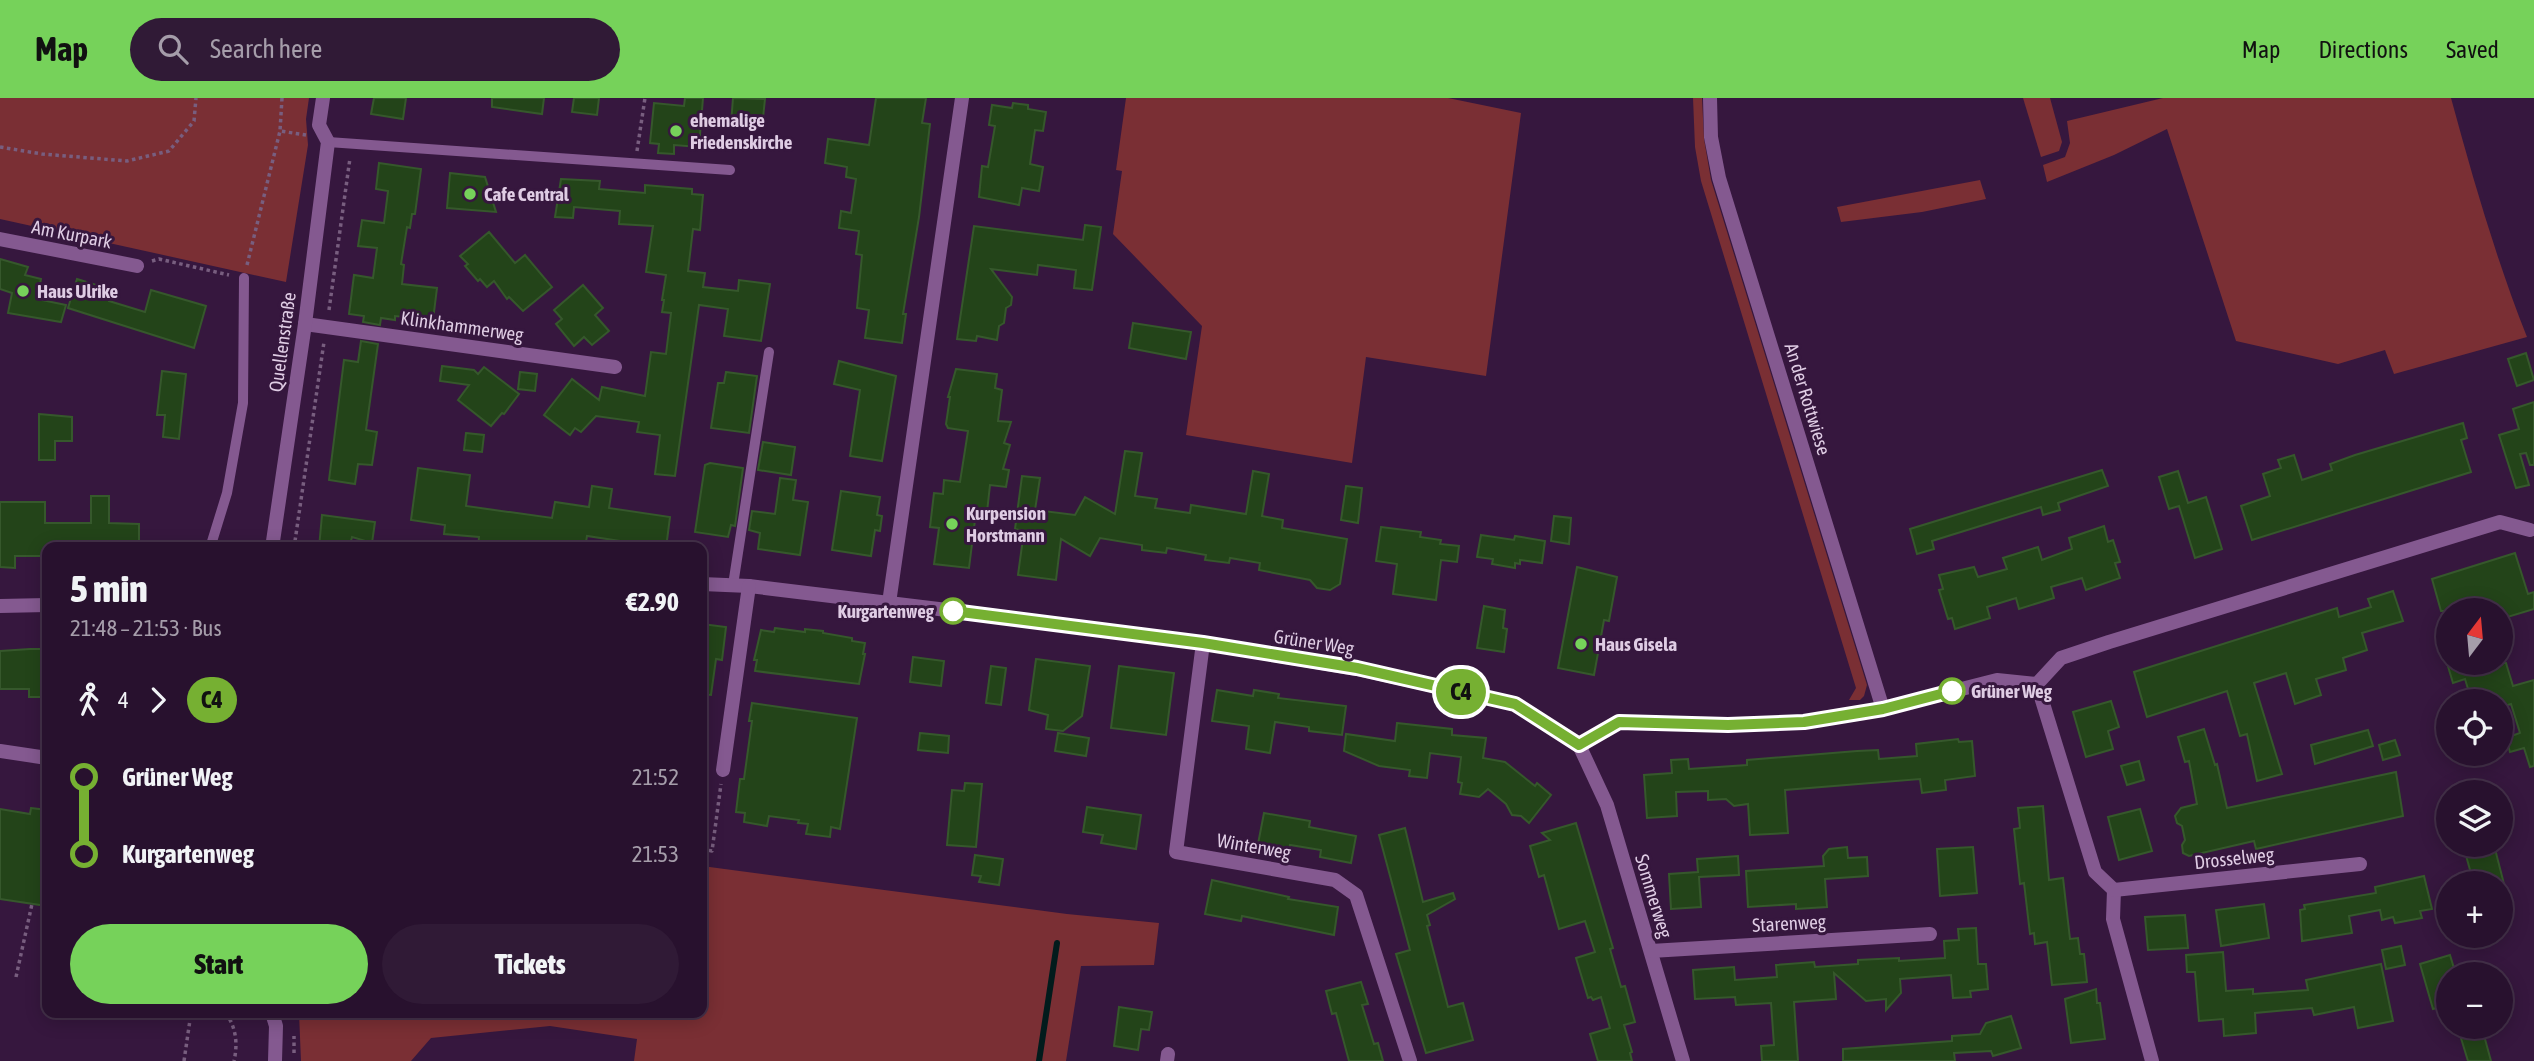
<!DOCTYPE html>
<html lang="en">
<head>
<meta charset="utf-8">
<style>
  :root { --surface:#28112e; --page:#301a36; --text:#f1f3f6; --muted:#a59daa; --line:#44314a; --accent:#76d25a }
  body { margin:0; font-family:"Asap Condensed",sans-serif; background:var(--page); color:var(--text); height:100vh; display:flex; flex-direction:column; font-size:26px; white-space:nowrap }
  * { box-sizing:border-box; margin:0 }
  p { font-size:23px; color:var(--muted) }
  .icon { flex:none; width:38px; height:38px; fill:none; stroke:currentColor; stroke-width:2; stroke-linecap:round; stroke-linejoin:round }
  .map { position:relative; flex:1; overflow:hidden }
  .drawer { position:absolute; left:42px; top:444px; width:665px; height:476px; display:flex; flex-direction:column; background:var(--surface); border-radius:14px; box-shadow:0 4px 18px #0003,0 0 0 2px var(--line) }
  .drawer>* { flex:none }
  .badge { padding:0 14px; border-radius:23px; font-size:24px; line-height:46px }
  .needle { width:46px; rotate:16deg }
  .controls { position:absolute; left:2436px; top:500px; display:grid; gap:14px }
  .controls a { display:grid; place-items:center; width:77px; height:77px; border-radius:50%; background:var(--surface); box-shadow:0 4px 18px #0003,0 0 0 2px var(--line); font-size:35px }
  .map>.badge { position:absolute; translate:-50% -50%; box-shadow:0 0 0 4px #fff }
  .legs { display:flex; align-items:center; gap:10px; height:77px; padding:0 28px; font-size:23px }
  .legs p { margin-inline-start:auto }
  .head { display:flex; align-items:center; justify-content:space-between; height:119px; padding:0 28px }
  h1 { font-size:38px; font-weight:800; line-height:52px }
  .cta { display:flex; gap:14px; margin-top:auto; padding:14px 28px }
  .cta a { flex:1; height:80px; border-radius:42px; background:var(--accent); color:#111; font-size:28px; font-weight:800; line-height:80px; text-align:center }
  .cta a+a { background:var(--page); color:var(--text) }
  ul { padding:0 28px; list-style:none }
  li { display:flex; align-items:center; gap:24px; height:77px; font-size:26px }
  li i { display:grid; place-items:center; width:10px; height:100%; margin:0 9px; background:currentColor }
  li i::after { content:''; width:18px; height:18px; margin:-9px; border:5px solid; border-radius:50%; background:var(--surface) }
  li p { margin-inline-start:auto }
  li:first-child i { background:linear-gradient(#0000 50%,currentColor 0) }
  li:last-child i { background:linear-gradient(currentColor 50%,#0000 0) }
  header { display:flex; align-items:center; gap:42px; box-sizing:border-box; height:98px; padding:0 35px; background:var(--accent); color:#111 }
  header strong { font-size:33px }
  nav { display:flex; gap:38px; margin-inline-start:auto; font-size:24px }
  .search { width:490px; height:63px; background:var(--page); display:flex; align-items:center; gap:18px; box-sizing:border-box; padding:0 24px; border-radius:38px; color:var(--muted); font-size:26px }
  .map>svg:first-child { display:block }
  .green { fill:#7a2f34 }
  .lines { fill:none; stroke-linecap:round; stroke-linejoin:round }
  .stream { stroke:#021b1c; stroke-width:6 }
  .building { fill:#234419; stroke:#36582c; stroke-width:2 }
  .path { stroke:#785e7f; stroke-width:3.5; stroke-dasharray:3.5 3.5; stroke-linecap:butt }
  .service { stroke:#845990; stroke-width:10 }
  .minor { stroke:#845990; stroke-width:14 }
  .line-1-casing { stroke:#fff; stroke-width:16 }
  .line-1 { stroke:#76b032; stroke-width:10 }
  .poi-dot { fill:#76d25a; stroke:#36173e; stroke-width:2.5 }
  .stop-1-dot { fill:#fff; stroke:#76b032; stroke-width:3.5 }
  .labels { text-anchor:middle; stroke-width:6; stroke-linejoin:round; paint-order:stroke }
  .poi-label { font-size:19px; font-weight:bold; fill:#dfcce4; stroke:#36173e; text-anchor:start }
  .street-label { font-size:19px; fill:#dfcce4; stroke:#36173e }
  .stop-label { font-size:19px; font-weight:bold; fill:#dfcce4; stroke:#36173e; text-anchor:end }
</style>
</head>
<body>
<header>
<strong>Map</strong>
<div class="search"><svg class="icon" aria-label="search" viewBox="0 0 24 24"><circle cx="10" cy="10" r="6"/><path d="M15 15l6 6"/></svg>Search here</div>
<nav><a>Map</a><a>Directions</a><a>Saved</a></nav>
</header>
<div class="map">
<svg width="2534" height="963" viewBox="0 0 2534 963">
  <rect width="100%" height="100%" fill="#36173e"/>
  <!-- green -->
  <g class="green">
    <path d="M0 0H309L306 21 308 47 286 184 0 121Z"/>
    <path d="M1126 0H1448L1521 15 1486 278 1366 259 1352 365 1186 337 1202 228 1113 136 1122 73 1116 72Z"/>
    <path d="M1693 0H1702L1704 41 1711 82 1867 587 1864 598 1860 602H1849L1856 590 1701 83 1695 49Z"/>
    <path d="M2023 0H2050L2062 44 2059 53 2041 59Z"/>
    <path d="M2163 0H2451C2473 81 2496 161 2527 239L2394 276 2385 252 2338 266 2236 243 2167 31 2114 57 2047 84 2043 67 2065 59 2070 45 2067 23Z"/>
    <path d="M1980 82 1986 101 1922 114 1841 124 1837 109Z"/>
    <path d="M702 768 1067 816 1159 825 1154 867 1081 868 1066 963H634L637 941 550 928 431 940 411 963H301L299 915H702Z"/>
  </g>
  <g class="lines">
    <!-- stream -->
    <path class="stream" d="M1039 963 1057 845"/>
  </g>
  <!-- building -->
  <g class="building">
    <path d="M374 0H406L403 21 371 16Z"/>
    <path d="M492 0H544L542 16 492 9Z"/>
    <path d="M574 0H599L597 17 572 14Z"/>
    <path d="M685 0H703L699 49 674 47V56L658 55 659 46 650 45 654 5 684 8Z"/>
    <path d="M733 0 765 1 762 29 731 26Z"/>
    <path d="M876 0H926L922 25 930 26 919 119 903 216H906L902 245 865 240 869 212 857 210 862 157 856 156 859 133 839 130 841 113 851 115 856 81 846 79 847 69 825 65 828 41 869 47Z"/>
    <path d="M1013 5 1028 7V11L1046 14 1043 33 1035 32 1030 66 1043 69 1039 93 1022 90 1019 107 979 99 982 68 988 69 995 28 989 27 992 7 1012 10Z"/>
    <path d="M379 65 421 71 415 116H412L410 130 407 129 401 166 404 167 402 186 437 190 433 222 395 218V222L381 220 380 227 363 224 364 218 349 216 354 177 373 180 377 150 358 148 362 122 384 125 388 93 376 91Z"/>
    <path d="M450 75 485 79 496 114 447 110Z"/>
    <path d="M561 81 600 83 599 91 645 95V87L692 91V96L703 97 700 132 693 131 688 173 705 175 703 189 738 193 739 182 770 186 761 243 724 238 728 211 699 207 675 378 655 376 660 337 637 334 639 324 596 318 581 334 575 330 570 337 544 317 572 281 599 302 602 289 645 298 651 254 666 256 671 215 662 214 664 202H662L666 177 646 174 653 128 619 126 620 113 574 109 573 120 555 119Z"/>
    <path d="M1085 127 1101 129 1092 192 1074 190 1076 172 1038 167 1037 177 991 171 1012 199 1011 207 1006 210 1004 225 999 228 997 242 977 238 976 243 957 241 974 128 1083 142Z"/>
    <path d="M489 134 515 165 525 157 552 189 523 213 509 199 507 201 494 183 487 189 480 181 478 183 465 168 468 166 460 158Z"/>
    <path d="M0 161 28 169 25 177 41 181 37 201 66 207 61 224 8 215 12 195 0 191Z"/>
    <path d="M77 181 112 192 109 203 145 214 151 192 206 208 194 250 68 210Z"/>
    <path d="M583 187 603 210 595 217 609 233 592 247 584 239 574 248 556 226 562 221 554 212Z"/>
    <path d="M1133 225 1191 234 1186 261 1129 250Z"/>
    <path d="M361 243 378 246 366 332 377 334 372 367 358 366 355 386 329 382 344 262 358 264Z"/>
    <path d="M2526 255 2534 282 2517 288 2508 261Z"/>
    <path d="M839 263 896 278 882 363 850 358 860 292 834 286Z"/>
    <path d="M442 268 474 272 478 276 484 269 519 296 504 316 502 315 491 328 458 302 469 287 440 283Z"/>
    <path d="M956 271 997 276 995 290 1002 292 998 323 1011 324 1004 345 1010 347 1003 371 1009 372 1006 389 990 387 986 423 975 422 969 470 934 466 939 430 930 429 934 395 943 396 944 382 960 384 968 333 948 330 946 326 950 299H948Z"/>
    <path d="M162 273 186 276 179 341 163 339 165 317H157Z"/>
    <path d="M520 274 537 276 535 293 518 291Z"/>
    <path d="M726 274 757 278 749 335 711 330 718 285H724Z"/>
    <path d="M2534 304V367H2530L2526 355 2520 356 2529 387 2516 390 2499 337 2519 331 2513 311Z"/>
    <path d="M39 316 72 319V343H55V362H39Z"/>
    <path d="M2463 325 2467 340 2461 342 2471 374 2252 442 2241 408 2270 398 2263 376 2281 370 2278 362 2294 357 2302 382 2332 372 2330 366 2355 357Z"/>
    <path d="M466 335 484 337 482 354 464 352Z"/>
    <path d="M763 344 795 349 791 377 758 372Z"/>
    <path d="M1125 353 1142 355 1135 398 1157 401 1155 410 1190 415 1191 407 1246 416 1253 373 1269 376 1262 418 1283 422 1282 430 1347 441 1340 486 1330 492 1317 490 1310 482 1259 472 1260 465 1230 460 1229 465 1205 462 1206 457 1167 450 1166 455 1142 452V447L1100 440 1090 458 1061 441 1056 482 1018 477 1024 433 1015 431 1022 378 1040 380 1035 412 1075 417 1085 399 1115 416Z"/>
    <path d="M710 365 743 370 735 428 731 427 728 439 695 434 705 367Z"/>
    <path d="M418 370 470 377 466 408 552 420 555 404 589 409 592 388 612 391 609 410 670 419 666 450 587 438 585 450 565 447 564 450H478L479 439 444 436 445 427 411 422Z"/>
    <path d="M2102 372 2108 388 2058 405 2060 412 2043 417 2041 409 1977 429 1932 443 1934 451 1917 456 1910 431Z"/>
    <path d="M2178 373 2188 405 2206 399 2222 451 2195 460 2179 408 2169 411 2159 379Z"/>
    <path d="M780 380 796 382 793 402 808 404 800 457 758 451 760 435 749 432 752 413 775 416Z"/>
    <path d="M1346 388 1362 390 1358 425 1341 422Z"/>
    <path d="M841 393 880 399 877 417 882 418 880 433 875 432 871 458 832 452Z"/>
    <path d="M91 398H109V425L139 426V450H47V458H15V470L0 469V404H45V425H91Z"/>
    <path d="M322 417 375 424 372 445 352 439 349 450H319Z"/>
    <path d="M1554 418 1571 420 1569 446 1551 443Z"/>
    <path d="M2104 428 2108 444 2113 442 2120 464 2115 465 2120 480 2086 492 2082 480 2051 489 2054 500 2019 511 2016 500 1987 509 1990 520 1955 531 1952 520 1948 521 1939 492 1943 491 1939 477 1974 469 1978 479 2007 471 2003 460 2038 449 2042 462 2072 451 2069 440Z"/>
    <path d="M1381 429 1421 434 1420 439 1441 442 1440 446 1459 448 1457 464 1441 462 1436 502 1393 496 1397 466 1376 463Z"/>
    <path d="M1481 437 1514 442 1515 438 1545 443 1542 465 1520 462V466L1515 465V470L1492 466 1493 461 1477 459Z"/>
    <path d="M2515 455 2528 496 2534 494V511L2501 521V513H2441L2432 481Z"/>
    <path d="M1577 469 1617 479 1609 523 1604 522 1594 577 1558 570Z"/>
    <path d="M2393 493 2403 523 2362 535 2367 552 2343 560 2346 572 2316 581 2321 597 2295 606 2286 575 2254 585 2282 676 2257 683 2247 636 2240 638 2227 593 2147 619 2134 574 2337 510 2339 519 2371 509 2368 501Z"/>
    <path d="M1484 508 1505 512 1503 530 1507 531 1504 554 1477 550Z"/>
    <path d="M702 526 726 529 722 562 716 561 711 597 702 596Z"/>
    <path d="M775 530 805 534V531L823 533V535L852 540V543L865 545 863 556H865L859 586 755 573 757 562H754L761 532 774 534Z"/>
    <path d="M30 551H47V599H29V591H0V553Z"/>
    <path d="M913 559 944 563 941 588 910 584Z"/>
    <path d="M1036 561 1090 568 1082 618 1063 633 1046 631 1048 617 1029 612Z"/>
    <path d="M2447 565H2506L2513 588 2534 582V668L2530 669 2524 650 2510 654 2506 640 2520 635 2511 606 2501 609V604H2472L2465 581 2453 585Z"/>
    <path d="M991 568 1006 570 1001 607 986 605Z"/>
    <path d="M1119 568 1174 575 1166 637 1111 630Z"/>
    <path d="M1217 592 1253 598 1254 592 1279 596 1278 600 1346 608 1342 637 1309 633V629L1275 624 1270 655 1246 651 1249 628 1212 623Z"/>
    <path d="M2111 603 2119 629 2108 633 2113 651 2086 659 2073 614Z"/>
    <path d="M752 605 857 620 840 731 831 729 830 739 806 736 808 726 798 725 799 722 769 718 767 728 744 724 745 715 736 714 740 681H744L752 623H749Z"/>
    <path d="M1397 625 1452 631V637L1486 640 1483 660 1505 664 1535 688 1537 685 1551 697 1529 725 1521 718 1512 717 1506 706 1488 691 1479 699 1460 696 1462 685 1458 684 1461 659 1430 655 1427 680 1409 678 1410 672 1379 668 1344 653 1346 636 1395 643Z"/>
    <path d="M2204 631 2215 667 2217 666 2227 710 2396 674 2403 718 2256 751 2254 743 2189 758 2183 755 2182 747 2185 742 2182 728 2177 725 2175 718 2181 710 2197 706 2189 663 2185 664 2178 639Z"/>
    <path d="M2368 632 2373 648 2315 666 2311 647Z"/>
    <path d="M920 635 949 638 948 655 918 652Z"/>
    <path d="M1058 635 1089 640 1086 658 1055 653Z"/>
    <path d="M1958 641 1959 644 1972 643 1975 678 1945 682 1946 692 1922 695 1920 681 1785 692 1788 735 1750 737 1748 706 1734 708 1726 701 1708 702V693L1676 694 1677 718 1647 720 1644 677 1672 675 1671 662 1688 661 1689 671 1747 667V662L1857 653 1878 652 1879 661 1917 658 1916 646Z"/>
    <path d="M2395 642 2400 657 2383 662 2379 647Z"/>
    <path d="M2139 663 2144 682 2127 687 2121 668Z"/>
    <path d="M965 685 982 686 976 749 947 747 952 692 964 693Z"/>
    <path d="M2043 708 2049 782 2063 780 2070 841 2078 840 2080 856H2084L2087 884 2052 887 2047 844 2035 846 2034 835 2030 836 2024 785 2020 786 2014 731 2020 730 2018 710Z"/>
    <path d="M1087 709 1141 717 1136 751 1101 745 1103 737 1083 734Z"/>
    <path d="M31 710 47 712V808L0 801V711L30 716Z"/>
    <path d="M2140 711 2152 753 2119 762 2108 719Z"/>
    <path d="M1264 715 1310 723 1309 729 1356 738 1351 765 1320 759 1321 752 1290 747 1289 752 1258 746Z"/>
    <path d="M1576 725 1613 850 1610 851 1621 889 1625 888 1635 924 1624 927 1632 954 1630 955 1632 963H1598L1590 936 1610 930 1601 899 1593 902 1591 899 1588 900 1576 860 1595 854 1585 823 1559 831 1544 777 1539 779 1530 748 1550 742 1542 735Z"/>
    <path d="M1405 730 1423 804 1453 795 1455 801 1427 817 1430 827 1427 828 1448 909 1463 905 1473 942 1426 955 1396 856 1410 852 1379 737Z"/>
    <path d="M2463 747H2494L2504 786H2474Z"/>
    <path d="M1847 749 1848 760 1867 759 1868 778 1825 781 1827 809 1796 811V806L1748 809 1746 773 1824 768 1823 758 1829 751Z"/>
    <path d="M1973 749 1977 795 1940 798 1937 751Z"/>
    <path d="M975 757 1003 761 999 787 979 784 981 778 972 777Z"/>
    <path d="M1738 758 1739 777 1699 779 1701 809 1671 811 1669 776 1698 774 1697 761Z"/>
    <path d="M2424 778 2432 811 2420 813 2422 820 2395 825 2393 819 2382 822 2380 812 2349 818 2352 835 2302 843 2300 812 2305 811 2304 807 2376 795 2375 789Z"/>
    <path d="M1212 782 1289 799 1288 801 1338 809 1334 837 1242 818 1241 823 1205 816Z"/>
    <path d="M2264 806 2269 840 2221 848 2216 812Z"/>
    <path d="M2185 817 2188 850 2148 852 2145 819Z"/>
    <path d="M1976 830 1978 866H1986L1988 891 1970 893 1971 899 1953 900 1951 877 1900 881 1901 895 1886 912V901L1866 903 1834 875 1836 901 1794 904 1798 963H1762L1761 948 1774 947 1771 905 1736 907 1735 899 1695 901 1693 872 1734 869 1735 882 1777 879 1776 867 1814 864 1815 869 1858 866V862L1899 860V863L1945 860 1944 843 1959 842 1958 831Z"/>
    <path d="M2401 848 2405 867 2386 871 2382 852Z"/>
    <path d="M2223 854 2226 893 2253 891V896L2308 892 2306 882 2381 866 2393 923 2358 930 2354 909 2314 917 2312 910 2255 915 2256 935 2224 938 2223 921 2199 923 2195 874H2187L2186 857Z"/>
    <path d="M2450 857 2456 877H2448V907L2433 911 2420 866Z"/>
    <path d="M1361 884 1368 906 1362 907 1374 946 1378 945 1383 963H1349L1336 915 1332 916 1326 893Z"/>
    <path d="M2096 891 2097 905H2100L2105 941 2071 945 2065 901Z"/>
    <path d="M1119 909 1152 914 1149 932 1141 931 1138 952 1114 948Z"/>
    <path d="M2011 918 2021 950 1993 958 1991 953 1954 955 1955 963H1843V951L1952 943V938L1980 936 1986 925Z"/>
    <path d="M2482 930 2491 963H2468L2460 937Z"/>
  </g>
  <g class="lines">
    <!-- path -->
    <g class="path">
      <path d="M282 0 280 33 306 37"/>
      <path d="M0 49 42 56 127 63 169 53 194 23 196 0"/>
      <path d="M637 53 645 0"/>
      <path d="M152 163 159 161 229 177"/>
      <path d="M247 167 280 33"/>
      <path d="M329 212 350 60"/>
      <path d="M294 450 324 244"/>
      <path d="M702 751 712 753 721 686"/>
      <path d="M16 879 32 806"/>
      <path d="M226 915C236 930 238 945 234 963"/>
      <path d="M294 955V938"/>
      <path d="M184 963 191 915"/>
    </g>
    <!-- service -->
    <g class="service">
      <path d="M328 44 730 72"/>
      <path d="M210 450 227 395 243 305 244 180"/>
      <path d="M733 487 769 254"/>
    </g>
    <!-- minor -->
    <g class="minor">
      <path d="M1710 0 1711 39 1719 80 1883 611"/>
      <path d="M0 141 137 168"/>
      <path d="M305 226 615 269"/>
      <path d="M272 450 305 226 328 44 319 27 323 0"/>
      <path d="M702 486 749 488 955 513 1203 545 1357 571 1515 606 1579 647 1619 624 1728 627 1804 624 1883 611 1997 582 2037 586 2061 560 2109 544 2500 424 2530 432"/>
      <path d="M889 505 962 0"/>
      <path d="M0 508 47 507"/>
      <path d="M1203 545 1176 754 1335 782 1356 797 1410 963"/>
      <path d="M2037 586 2095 774 2114 792 2113 821 2152 963"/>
      <path d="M1579 647 1607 707 1683 963"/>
      <path d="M0 653 47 660"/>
      <path d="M723 672 749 488"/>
      <path d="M2114 792 2360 766"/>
      <path d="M1651 853 1930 836"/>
      <path d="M272 915 276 928 275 963"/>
      <path d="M1167 963 1168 956"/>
    </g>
  </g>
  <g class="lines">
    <!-- line-1 casing -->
    <g class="line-1-casing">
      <path id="line-1" d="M953 513 1203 545 1357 570 1515 606 1579 647 1619 624 1728 627 1804 624 1883 611 1952 593"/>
    </g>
    <!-- line-1 -->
    <use href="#line-1" class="line-1"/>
  </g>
  <!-- markers -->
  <g class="poi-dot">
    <circle cx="676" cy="33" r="7"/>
    <circle cx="470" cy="96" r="7"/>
    <circle cx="23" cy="193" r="7"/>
    <circle cx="952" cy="426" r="7"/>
    <circle cx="1581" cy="546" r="7"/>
  </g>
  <g class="stop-1-dot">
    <circle cx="953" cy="513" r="12"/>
    <circle cx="1952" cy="593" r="12"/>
  </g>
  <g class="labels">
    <!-- poi labels -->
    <g class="poi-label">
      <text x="690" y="29">ehemalige<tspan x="690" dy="22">Friedenskirche</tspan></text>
      <text x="484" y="103">Cafe Central</text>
      <text x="37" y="200">Haus Ulrike</text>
      <text x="966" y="422">Kurpension<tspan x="966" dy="22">Horstmann</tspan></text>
      <text x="1595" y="553">Haus Gisela</text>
    </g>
    <!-- street labels -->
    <g class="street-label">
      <text transform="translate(72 136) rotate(11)" y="7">Am Kurpark</text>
      <text transform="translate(462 228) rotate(8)" y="7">Klinkhammerweg</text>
      <text transform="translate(282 244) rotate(-82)" y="7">Quellenstraße</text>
      <text transform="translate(1808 301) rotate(73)" y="7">An der Rottwiese</text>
      <text transform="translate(1314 544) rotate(9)" y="7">Grüner Weg</text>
      <text transform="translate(1254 748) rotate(10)" y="7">Winterweg</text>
      <text transform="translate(2234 760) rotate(-6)" y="7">Drosselweg</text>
      <text transform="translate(1654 798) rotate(73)" y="7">Sommerweg</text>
      <text transform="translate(1789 825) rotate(-3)" y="7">Starenweg</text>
    </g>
    <!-- stop labels -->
    <g class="stop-label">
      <text x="934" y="520">Kurgartenweg</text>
      <text x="1971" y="600" text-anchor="start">Grüner Weg</text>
    </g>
  </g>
</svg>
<div class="controls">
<a><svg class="needle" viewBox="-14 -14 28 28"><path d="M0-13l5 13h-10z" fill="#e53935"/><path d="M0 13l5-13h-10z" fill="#a59daa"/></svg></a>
<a><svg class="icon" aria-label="locate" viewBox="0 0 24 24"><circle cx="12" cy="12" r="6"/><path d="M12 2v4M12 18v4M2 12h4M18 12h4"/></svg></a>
<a><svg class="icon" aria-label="layers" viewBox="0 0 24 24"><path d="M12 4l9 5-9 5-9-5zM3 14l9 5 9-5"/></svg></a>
<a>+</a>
<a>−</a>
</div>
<b class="badge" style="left:1461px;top:594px;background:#76b032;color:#111">C4</b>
<section class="drawer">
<div class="head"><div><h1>5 min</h1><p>21:48 – 21:53 · Bus</p></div><b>€2.90</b></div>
<div class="legs"><svg class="icon" aria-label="walk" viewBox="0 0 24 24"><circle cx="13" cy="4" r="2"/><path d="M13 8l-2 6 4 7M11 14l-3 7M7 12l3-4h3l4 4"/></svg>4<svg class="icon" aria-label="forward" viewBox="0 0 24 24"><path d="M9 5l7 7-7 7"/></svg><b class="badge" style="background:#76b032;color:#111">C4</b></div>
<ul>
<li><i style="color:#76b032"></i><b>Grüner Weg</b><p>21:52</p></li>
<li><i style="color:#76b032"></i><b>Kurgartenweg</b><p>21:53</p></li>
</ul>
<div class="cta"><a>Start</a><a>Tickets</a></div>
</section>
</div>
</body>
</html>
